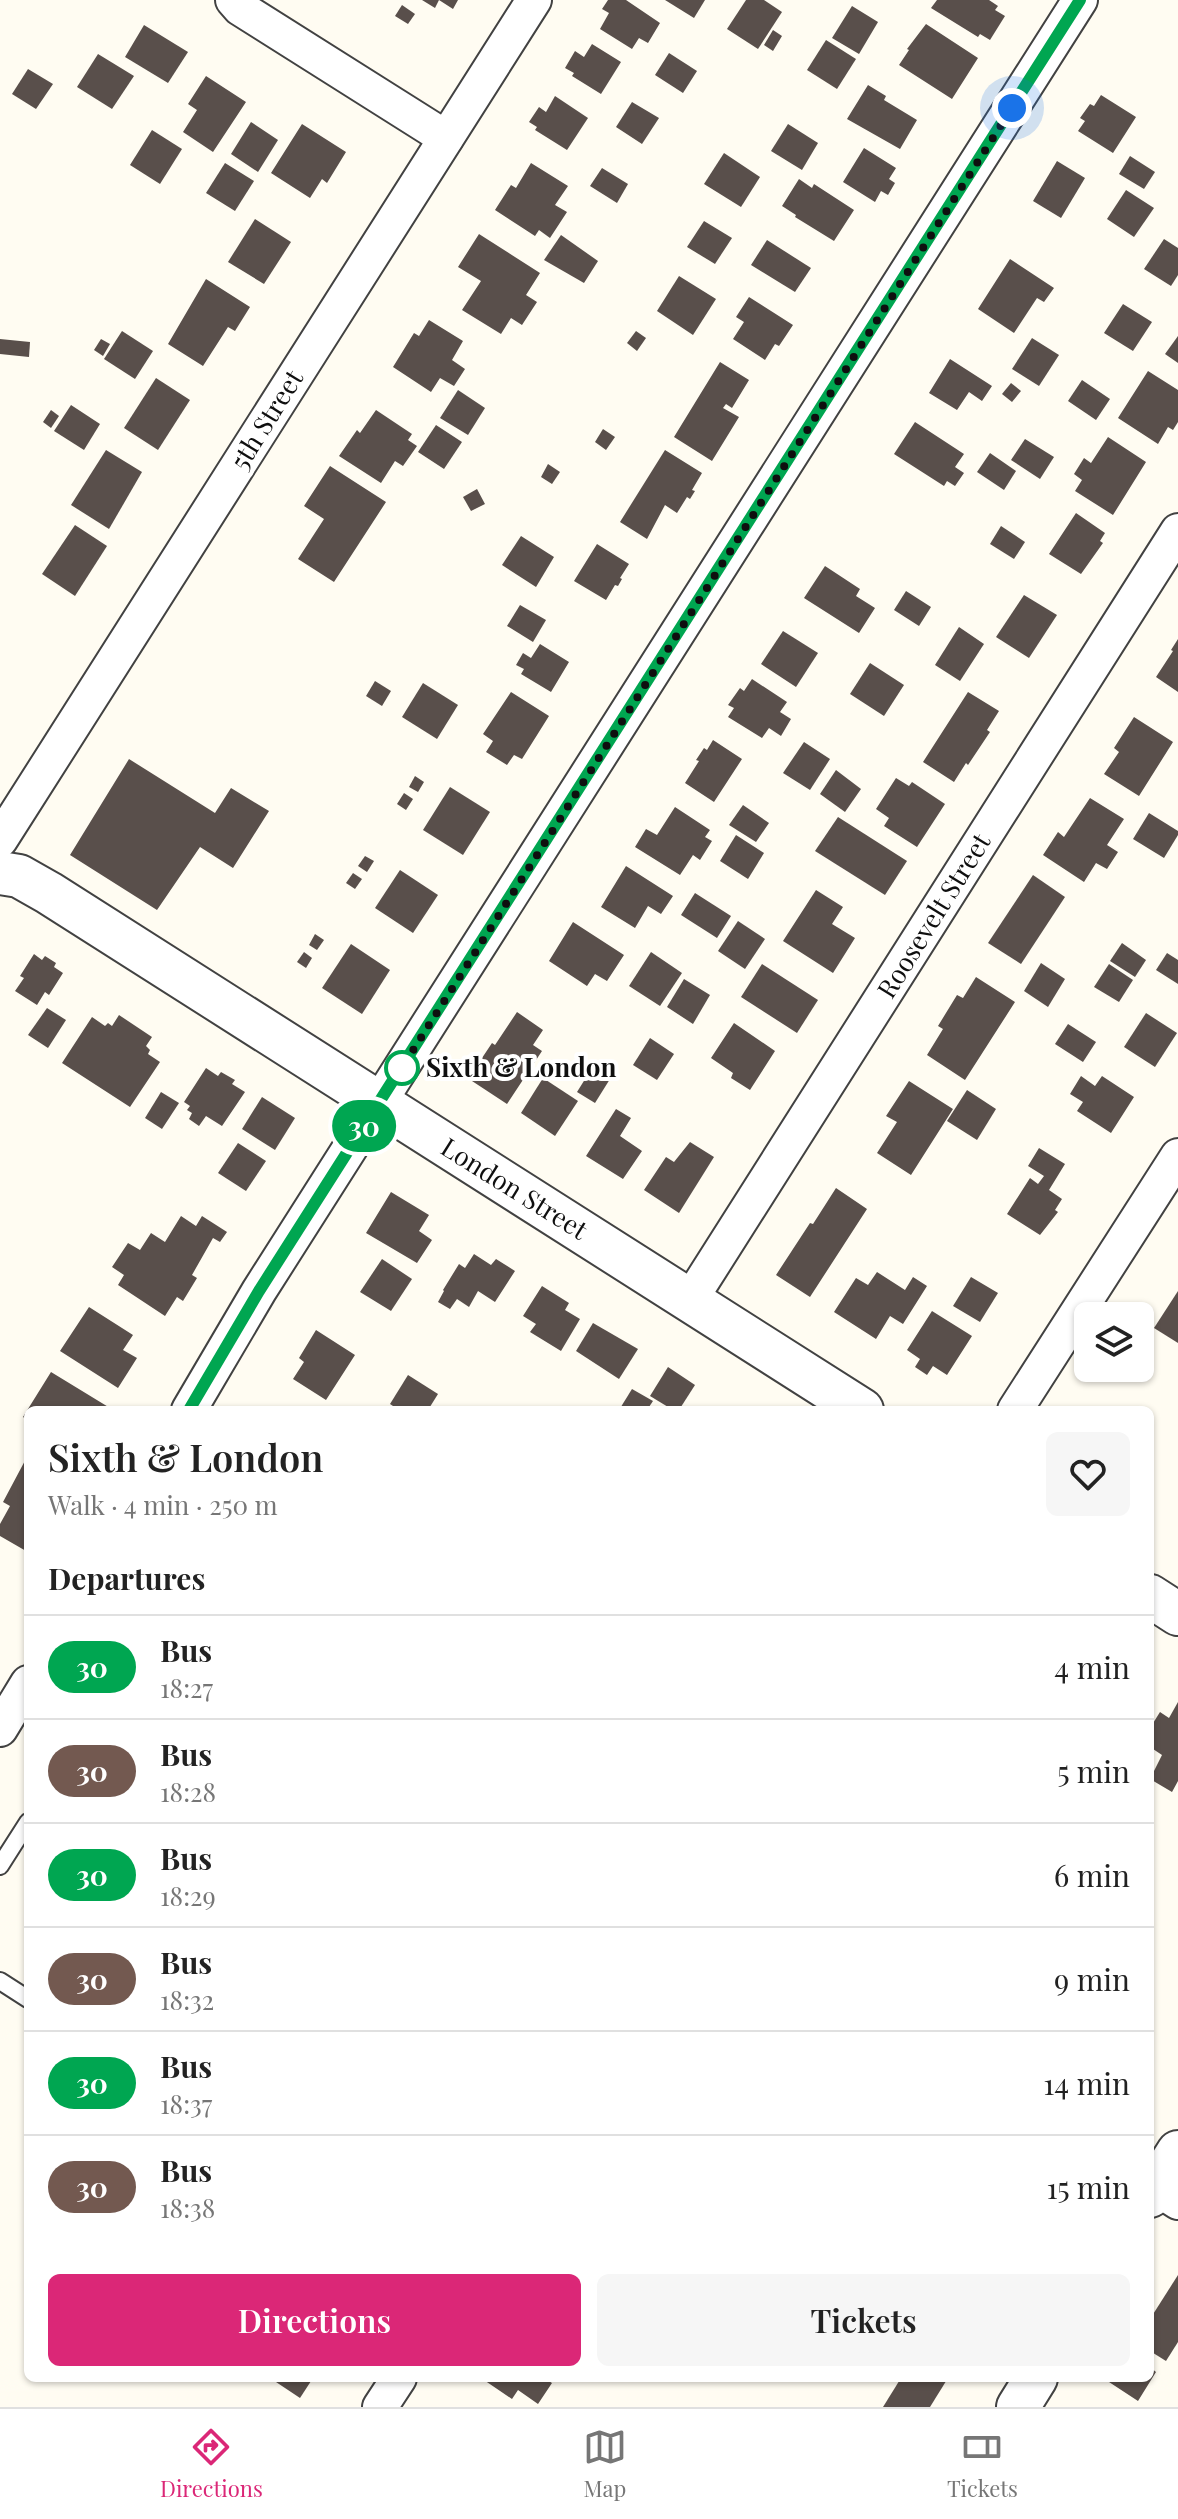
<!DOCTYPE html>
<html lang="en">
<head>
<meta charset="utf-8">
<style>
  :root { --surface:#fff; --page:#f6f6f6; --text:#222; --muted:#767676; --line:#e0e0e0; --accent:#db2777 }
  body { margin:0; font-family:"Playfair Display",serif; background:var(--page); color:var(--text); height:100vh; display:flex; flex-direction:column; font-size:30px; white-space:nowrap }
  * { box-sizing:border-box; margin:0 }
  p { font-size:26px; color:var(--muted) }
  .icon { flex:none; width:44px; height:44px; fill:none; stroke:currentColor; stroke-width:2; stroke-linecap:round; stroke-linejoin:round }
  .map { position:relative; flex:1; overflow:hidden }
  .drawer { position:absolute; left:24px; top:1406px; width:1130px; height:976px; display:flex; flex-direction:column; background:var(--surface); border-radius:12px; box-shadow:0 2px 6px #0004 }
  .drawer>* { flex:none }
  .badge { padding:0 16px; border-radius:26px; font-size:28px; line-height:52px }
  .tools { position:absolute; left:1074px; top:1302px; display:grid; gap:16px }
  .tools a { display:grid; place-items:center; width:80px; height:80px; border-radius:12px; background:var(--surface); box-shadow:0 2px 6px #0004; font-size:40px }
  .you { position:absolute; width:40px; height:40px; margin:-20px; border:6px solid #fff; border-radius:50%; background:#1a73e8; box-shadow:0 0 0 12px #1a73e833 }
  .map>.badge { position:absolute; translate:-50% -50%; box-shadow:0 0 0 4px #fff }
  h2 { padding:0 24px; font-size:30px; line-height:72px }
  .round { display:grid; place-items:center; flex:none; width:84px; height:84px; border-radius:12px; background:var(--page) }
  .summary { display:flex; align-items:center; justify-content:space-between; height:136px; padding:0 24px }
  h1 { font-size:38px; font-weight:600; line-height:60px }
  .primary-button { display:flex; gap:16px; margin-top:auto; padding:16px 24px }
  .primary-button a { flex:1; height:92px; border-radius:12px; background:var(--accent); color:#fff; font-size:32px; font-weight:600; line-height:92px; text-align:center }
  .primary-button a+a { background:var(--page); color:var(--text) }
  ul { padding:0; list-style:none }
  li { display:flex; align-items:center; gap:24px; height:104px; padding:0 24px; border-top:2px solid var(--line) }
  li div { flex:1 }
  li b { display:block; font-size:30px }
  li em { font-style:normal }
  li .badge { min-width:88px; font-weight:700; text-align:center }
  .tab-bar { display:flex; justify-content:space-around; align-items:center; height:112px; border-top:2px solid var(--line); background:var(--surface); font-size:22px; color:var(--muted) }
  .tab-bar a { display:grid; justify-items:center; gap:4px }
  .tab-bar .current { color:var(--accent) }
  .map>svg:first-child { display:block }
  .building { fill:#594f4b }
  .lines { fill:none; stroke-linecap:round; stroke-linejoin:round }
  .service-casing { stroke:#424242; stroke-width:20 }
  .minor-casing { stroke:#424242; stroke-width:38 }
  .tertiary-casing { stroke:#424242; stroke-width:46 }
  .service { stroke:#fff; stroke-width:16 }
  .minor { stroke:#fff; stroke-width:34 }
  .tertiary { stroke:#fff; stroke-width:42 }
  .line-casing { stroke:#fff; stroke-width:18 }
  .line { stroke:#00a651; stroke-width:12 }
  .walk { stroke:#0f0f0f; stroke-width:8; stroke-dasharray:0 14.4 }
  .stop-dot { fill:#fff; stroke:#00a651; stroke-width:4 }
  .labels { text-anchor:middle; stroke-width:8; stroke-linejoin:round; paint-order:stroke }
  .street-label { font-size:26px; fill:#0f0f0f; stroke:#fff }
  .stop-label { font-size:26px; font-weight:bold; fill:#0f0f0f; stroke:#fff; text-anchor:start }
</style>
</head>
<body>
<div class="map">
<svg width="1178" height="2407" viewBox="0 0 1178 2407">
  <rect width="100%" height="100%" fill="#fffcf2"/>
  <!-- building -->
  <g class="building">
    <path d="M422 0H458L453 9 439 0 435 8Z"/>
    <path d="M608 0H626L660 23 648 43 639 38 632 49 600 29 609 13 602 9Z"/>
    <path d="M665 0H705L694 18Z"/>
    <path d="M746 0H764L782 12 758 49 727 29Z"/>
    <path d="M937 0H989L998 6 995 10 1005 16 990 40 980 34 978 37 931 8Z"/>
    <path d="M402 5 415 14 408 24 395 16Z"/>
    <path d="M852 6 878 22 859 54 832 38Z"/>
    <path d="M926 24 978 58 952 99 899 65 909 50 907 49Z"/>
    <path d="M144 25 188 52 168 83 125 57Z"/>
    <path d="M773 30 782 36 773 51 764 45Z"/>
    <path d="M826 40 856 59 837 89 807 70Z"/>
    <path d="M592 44 621 62 601 94 572 76 574 73 565 68 575 51 584 57Z"/>
    <path d="M669 53 697 71 683 93 655 75Z"/>
    <path d="M98 54 134 76 112 109 77 87Z"/>
    <path d="M28 69 53 84 36 109 12 94Z"/>
    <path d="M206 76 246 102 213 152 183 132 197 110 188 104Z"/>
    <path d="M868 85 886 96 884 100 917 120 900 149 847 119Z"/>
    <path d="M1101 95 1136 117 1113 153 1078 131 1085 121 1080 118 1090 104 1094 106Z"/>
    <path d="M555 96 588 118 567 150 535 130 537 127 529 122 539 107 546 112Z"/>
    <path d="M632 102 659 118 642 144 616 127Z"/>
    <path d="M251 122 278 140 258 172 231 154Z"/>
    <path d="M302 124 346 152 327 183 322 179 310 198 271 173Z"/>
    <path d="M788 124 818 143 802 170 771 151Z"/>
    <path d="M152 130 182 149 160 184 130 165Z"/>
    <path d="M864 148 896 168 889 179 895 183 888 195 881 191 875 202 843 182Z"/>
    <path d="M724 153 760 177 741 207 704 184Z"/>
    <path d="M1130 156 1155 172 1144 189 1119 174Z"/>
    <path d="M1057 161 1085 178 1061 218 1033 201Z"/>
    <path d="M225 163 254 181 235 211 206 193Z"/>
    <path d="M531 163 568 186 555 205 567 212 550 238 539 230 535 236 495 210 511 185 516 188Z"/>
    <path d="M602 168 628 184 617 203 590 186Z"/>
    <path d="M799 179 812 188 814 184 854 210 834 241 795 217 796 215 782 206Z"/>
    <path d="M1126 190 1154 208 1134 237 1107 219Z"/>
    <path d="M255 219 291 242 264 284 228 262Z"/>
    <path d="M704 221 732 238 715 264 687 247Z"/>
    <path d="M479 234 540 273 526 295 537 302 522 325 511 318 501 334 462 310 481 281 458 267Z"/>
    <path d="M561 235 598 261 584 283 544 260Z"/>
    <path d="M1164 239 1178 248V275L1171 286 1144 269Z"/>
    <path d="M767 240 811 268 795 292 751 265Z"/>
    <path d="M1010 259 1054 288 1044 302 1037 298 1014 333 978 309Z"/>
    <path d="M679 276 716 299 693 335 657 311Z"/>
    <path d="M206 279 250 307 235 331 228 327 203 366 168 344Z"/>
    <path d="M749 297 793 325 779 346 775 344 765 360 733 339 744 322 736 317Z"/>
    <path d="M1123 304 1152 322 1133 351 1104 333Z"/>
    <path d="M429 320 463 341 452 360 465 369 454 386 440 378 431 392 393 367 414 333 419 336Z"/>
    <path d="M122 331 153 351 135 379 104 359Z"/>
    <path d="M636 331 646 338 637 351 627 343Z"/>
    <path d="M1178 336V363L1165 354Z"/>
    <path d="M1032 338 1059 355 1039 386 1012 369Z"/>
    <path d="M0 339 30 342 29 357 0 354Z"/>
    <path d="M101 339 110 344 103 356 94 350Z"/>
    <path d="M950 359 992 386 982 401 969 392 957 410 929 393Z"/>
    <path d="M720 362 749 380 732 408 726 404 723 408 739 417 712 461 674 437Z"/>
    <path d="M1148 371 1178 390V422L1173 430 1168 427 1158 444 1118 418Z"/>
    <path d="M156 378 190 400 158 450 124 428Z"/>
    <path d="M1082 380 1110 399 1096 420 1068 401Z"/>
    <path d="M1011 383 1021 391 1012 402 1002 394Z"/>
    <path d="M458 390 485 408 468 435 440 418Z"/>
    <path d="M71 405 100 424 84 450 54 431Z"/>
    <path d="M51 410 59 416 51 428 43 422Z"/>
    <path d="M376 410 412 434 408 440 417 446 403 466 395 461 381 483 339 456 357 430 360 433Z"/>
    <path d="M915 422 964 454 955 467 964 473 955 486 947 481 944 486 894 454Z"/>
    <path d="M436 425 462 442 444 469 418 452Z"/>
    <path d="M603 429 615 437 606 450 595 442Z"/>
    <path d="M1108 437 1146 462 1113 515 1075 491 1082 480 1074 474 1084 458 1091 463Z"/>
    <path d="M1025 439 1054 457 1040 479 1011 460Z"/>
    <path d="M106 450 142 472 109 529 71 505Z"/>
    <path d="M665 450 702 473 692 490 695 491 690 499 687 497 677 513 665 505 647 539 620 522Z"/>
    <path d="M990 453 1016 471 1004 490 977 472Z"/>
    <path d="M548 464 560 472 552 484 541 477Z"/>
    <path d="M330 466 386 502 334 582 298 559 324 519 304 506Z"/>
    <path d="M477 489 485 504 471 511 463 497Z"/>
    <path d="M1076 513 1105 533 1100 541 1103 543 1081 574 1049 554Z"/>
    <path d="M75 525 107 546 75 596 42 574Z"/>
    <path d="M1001 526 1025 542 1014 559 990 544Z"/>
    <path d="M521 536 554 557 536 587 502 565Z"/>
    <path d="M597 544 629 564 620 578 622 579 618 586 615 585 606 600 574 581Z"/>
    <path d="M825 566 860 589 856 596 875 608 859 633 804 598Z"/>
    <path d="M906 591 931 607 919 626 894 610Z"/>
    <path d="M1024 595 1057 615 1029 658 996 637Z"/>
    <path d="M520 605 546 620 533 642 507 626Z"/>
    <path d="M959 627 984 644 960 681 935 665Z"/>
    <path d="M783 631 818 653 796 687 761 664Z"/>
    <path d="M1178 639V692L1156 677 1173 651 1171 650Z"/>
    <path d="M540 644 569 662 551 692 521 674 524 669 516 665 523 653 531 658Z"/>
    <path d="M870 663 904 685 884 716 850 694Z"/>
    <path d="M752 679 787 702 780 712 791 719 781 736 769 728 762 738 728 717 734 708 728 705 740 688 744 691Z"/>
    <path d="M375 681 391 691 382 706 366 696Z"/>
    <path d="M423 683 458 705 437 739 402 717Z"/>
    <path d="M511 692 549 716 522 759 514 755 507 765 486 752 493 741 483 734Z"/>
    <path d="M968 692 999 711 987 730 990 732 968 765 966 763 954 782 923 762Z"/>
    <path d="M1134 717 1173 742 1139 796 1104 774 1119 752 1114 748Z"/>
    <path d="M713 740 742 759 714 802 685 783 699 761 696 760 704 748 707 750Z"/>
    <path d="M804 742 830 759 810 790 783 773Z"/>
    <path d="M129 759 215 813 231 788 269 811 233 868 200 847 157 910 70 855Z"/>
    <path d="M836 770 861 789 845 812 820 794Z"/>
    <path d="M415 776 424 782 418 792 409 787Z"/>
    <path d="M896 778 909 786 912 782 945 804 917 847 884 826 889 818 876 809Z"/>
    <path d="M450 787 490 812 463 855 423 830Z"/>
    <path d="M404 793 413 799 406 810 397 804Z"/>
    <path d="M1090 798 1124 819 1107 845 1118 852 1107 869 1096 863 1084 882 1043 855 1058 832 1064 837Z"/>
    <path d="M743 805 769 823 756 842 729 825Z"/>
    <path d="M675 807 710 830 705 837 712 841 700 860 693 855 680 875 635 847 646 829 657 835Z"/>
    <path d="M1149 813 1178 831V835L1164 858 1133 839Z"/>
    <path d="M838 817 907 861 885 895 815 851Z"/>
    <path d="M736 835 764 853 748 879 720 861Z"/>
    <path d="M365 856 374 861 367 872 358 866Z"/>
    <path d="M626 866 673 896 661 914 648 906 635 928 601 907Z"/>
    <path d="M400 870 438 895 413 933 375 908Z"/>
    <path d="M353 873 362 879 355 889 346 883Z"/>
    <path d="M1033 875 1065 897 1021 964 988 943Z"/>
    <path d="M816 890 843 907 832 924 855 938 833 973 783 941Z"/>
    <path d="M695 893 731 916 717 938 681 915Z"/>
    <path d="M738 921 765 939 745 969 718 951Z"/>
    <path d="M573 922 624 955 607 981 595 974 587 986 549 961Z"/>
    <path d="M315 934 324 940 317 950 309 945Z"/>
    <path d="M1122 943 1146 960 1135 977 1110 961Z"/>
    <path d="M351 944 390 970 362 1014 322 988Z"/>
    <path d="M304 952 312 958 306 968 297 962Z"/>
    <path d="M651 952 682 973 660 1006 629 986Z"/>
    <path d="M1167 953 1178 960V984L1156 970Z"/>
    <path d="M34 954 42 960 45 956 56 963 54 967 63 973 49 995 45 992 37 1005 15 991 24 978 20 976Z"/>
    <path d="M1041 963 1065 979 1048 1007 1024 991Z"/>
    <path d="M762 964 818 1000 797 1033 741 997Z"/>
    <path d="M1109 964 1133 980 1119 1002 1094 987Z"/>
    <path d="M976 977 1015 1002 965 1080 927 1055 943 1029 938 1026 957 995 963 998Z"/>
    <path d="M684 979 710 995 693 1024 667 1007Z"/>
    <path d="M47 1008 66 1020 48 1048 28 1035Z"/>
    <path d="M517 1012 543 1030 533 1045 542 1051 507 1104 472 1081 481 1067 478 1064 492 1043 495 1045Z"/>
    <path d="M1146 1013 1177 1033 1155 1067 1124 1047Z"/>
    <path d="M119 1015 152 1037 146 1046 150 1050 148 1054 160 1062 130 1107 62 1063 92 1017 105 1026 108 1023 112 1026Z"/>
    <path d="M734 1023 775 1051 750 1090 731 1078 733 1073 711 1058Z"/>
    <path d="M1068 1024 1096 1042 1083 1062 1055 1044Z"/>
    <path d="M650 1038 674 1054 657 1080 633 1065Z"/>
    <path d="M206 1068 218 1076 221 1072 235 1080 232 1084 245 1092 222 1126 206 1116 199 1126 189 1119 192 1113 187 1110 190 1106 184 1102Z"/>
    <path d="M592 1068 610 1079 595 1103 577 1092Z"/>
    <path d="M1081 1076 1095 1086 1102 1076 1134 1097 1111 1133 1077 1111 1083 1102 1070 1094Z"/>
    <path d="M543 1078 578 1101 555 1136 521 1113Z"/>
    <path d="M909 1081 953 1109 911 1175 877 1153 897 1122 886 1116Z"/>
    <path d="M967 1090 996 1109 977 1140 947 1121Z"/>
    <path d="M161 1092 179 1103 162 1129 145 1118Z"/>
    <path d="M262 1097 295 1118 275 1150 242 1129Z"/>
    <path d="M616 1109 631 1118 620 1136 642 1151 623 1179 586 1156Z"/>
    <path d="M690 1142 714 1157 679 1213 644 1190 666 1157 674 1162Z"/>
    <path d="M238 1143 266 1161 246 1191 218 1173Z"/>
    <path d="M1039 1148 1065 1164 1049 1190 1062 1199 1055 1210 1058 1212 1040 1235 1007 1214 1030 1178 1038 1184 1044 1176 1028 1166Z"/>
    <path d="M836 1188 867 1209 810 1297 776 1275 810 1223 813 1224Z"/>
    <path d="M391 1192 429 1215 419 1231 432 1240 417 1263 366 1233Z"/>
    <path d="M181 1216 196 1226 202 1216 227 1232 220 1242 213 1238 192 1275 197 1278 183 1301 177 1297 165 1316 118 1285 124 1275 112 1267 128 1243 140 1250 151 1233 165 1242Z"/>
    <path d="M474 1254 491 1265 496 1259 515 1271 495 1302 478 1291 469 1307 457 1299 450 1309 438 1302 444 1291 443 1290 459 1264 465 1268Z"/>
    <path d="M382 1259 412 1279 391 1311 360 1292Z"/>
    <path d="M877 1272 905 1290 913 1277 927 1286 903 1324 890 1316 876 1339 834 1312 856 1278 868 1285Z"/>
    <path d="M971 1277 998 1293 980 1322 953 1306Z"/>
    <path d="M542 1286 569 1303 565 1310 580 1319 561 1351 530 1332 536 1324 523 1316Z"/>
    <path d="M1178 1291V1343L1154 1328Z"/>
    <path d="M89 1307 133 1335 123 1350 137 1358 118 1388 60 1351Z"/>
    <path d="M932 1311 972 1336 947 1375 933 1366 927 1375 915 1367 920 1359 907 1350Z"/>
    <path d="M593 1323 638 1349 619 1379 576 1351Z"/>
    <path d="M316 1330 355 1355 326 1400 293 1379 304 1362 299 1358Z"/>
    <path d="M668 1367 695 1385 679 1410H673L650 1396Z"/>
    <path d="M51 1372 110 1408 109 1410H28V1420L23 1417Z"/>
    <path d="M408 1375 438 1394 428 1410H399L390 1404Z"/>
    <path d="M632 1389 653 1401 647 1410H619Z"/>
    <path d="M28 1455V1547L26 1551 0 1536V1524L10 1506 3 1502Z"/>
    <path d="M1178 1702V1781L1172 1792 1150 1779 1162 1755 1150 1747V1728L1160 1712 1169 1718Z"/>
    <path d="M1178 2275V2342L1166 2361 1150 2351V2319Z"/>
    <path d="M1150 2367 1156 2372 1138 2401 1109 2382 1112 2378H1150Z"/>
    <path d="M270 2378H313L300 2398Z"/>
    <path d="M481 2378H544L552 2383 538 2404 518 2390 512 2399Z"/>
    <path d="M901 2378H948L930 2407H883Z"/>
  </g>
  <g class="lines">
    <!-- service casing -->
    <g class="service-casing">
      <g id="service">
        <path d="M0 1866 28 1822"/>
        <path d="M0 1981 28 1999"/>
      </g>
    </g>
    <!-- minor casing -->
    <g class="minor-casing">
      <g id="minor">
        <path d="M233 0 240 8 446 138"/>
        <path d="M0 840 534 0"/>
        <path d="M690 1300 1178 531"/>
        <path d="M189 1410 259 1291 1080 0"/>
        <path d="M1015 1410 1178 1156"/>
        <path d="M0 1729 28 1683"/>
        <path d="M1150 2184 1178 2202"/>
        <path d="M380 2407 399 2378"/>
      </g>
    </g>
    <!-- tertiary casing -->
    <g class="tertiary-casing">
      <g id="tertiary">
        <path d="M0 873 19 876 49 893 862 1410"/>
        <path d="M1150 1596 1178 1614"/>
        <path d="M1150 2196 1178 2152"/>
        <path d="M1018 2407 1036 2378"/>
      </g>
    </g>
    <!-- service -->
    <use href="#service" class="service"/>
    <!-- minor -->
    <use href="#minor" class="minor"/>
    <!-- tertiary -->
    <use href="#tertiary" class="tertiary"/>
  </g>
  <g class="lines">
    <!-- line casing -->
    <g class="line-casing">
      <path id="line" d="M189 1410 259 1291 1080 0"/>
    </g>
    <!-- line -->
    <use href="#line" class="line"/>
    <!-- walk -->
    <path class="walk" d="M402 1068 396 1077 1012 108"/>
  </g>
  <!-- markers -->
  <circle class="stop-dot" cx="402" cy="1068" r="16"/>
  <g class="labels">
    <!-- street labels -->
    <g class="street-label">
      <text transform="translate(267 420) rotate(-58)" y="9">5th Street</text>
      <text transform="translate(934 916) rotate(-58)" y="9">Roosevelt Street</text>
      <text transform="translate(514 1189) rotate(32)" y="9">London Street</text>
    </g>
    <!-- stop labels -->
    <g class="stop-label">
      <text x="426" y="1077">Sixth &amp; London</text>
    </g>
  </g>
</svg>
<div class="tools">
<a><svg class="icon" aria-label="layers" viewBox="0 0 24 24"><path d="M12 4l9 5-9 5-9-5zM3 14l9 5 9-5"/></svg></a>
</div>
<div class="you" style="left:1012px;top:108px"></div>
<b class="badge" style="left:364px;top:1126px;background:#00a651;color:#fff">30</b>
<section class="drawer">
<div class="summary"><div><h1>Sixth &amp; London</h1><p>Walk · 4 min · 250 m</p></div><a class="round"><svg class="icon" aria-label="heart" viewBox="0 0 24 24"><path d="M12 20l-8-8c-3-5 5-10 8-4 3-6 11-1 8 4z"/></svg></a></div>
<h2>Departures</h2>
<ul>
<li><span class="badge" style="background:#00a651;color:#fff">30</span><div><b>Bus</b><p>18:27</p></div><em>4 min</em></li>
<li><span class="badge" style="background:#735950;color:#fff">30</span><div><b>Bus</b><p>18:28</p></div><em>5 min</em></li>
<li><span class="badge" style="background:#00a651;color:#fff">30</span><div><b>Bus</b><p>18:29</p></div><em>6 min</em></li>
<li><span class="badge" style="background:#735950;color:#fff">30</span><div><b>Bus</b><p>18:32</p></div><em>9 min</em></li>
<li><span class="badge" style="background:#00a651;color:#fff">30</span><div><b>Bus</b><p>18:37</p></div><em>14 min</em></li>
<li><span class="badge" style="background:#735950;color:#fff">30</span><div><b>Bus</b><p>18:38</p></div><em>15 min</em></li>
</ul>
<div class="primary-button"><a>Directions</a><a>Tickets</a></div>
</section>
</div>
<nav class="tab-bar">
<a class="current"><svg class="icon" aria-label="directions" viewBox="0 0 24 24"><path d="M12 3l9 9-9 9-9-9zM9 14v-3h6M13 9l2 2-2 2"/></svg>Directions</a>
<a><svg class="icon" aria-label="map" viewBox="0 0 24 24"><path d="M3 6l6-2 6 2 6-2v14l-6 2-6-2-6 2zM9 4v14M15 6v14"/></svg>Map</a>
<a><svg class="icon" aria-label="tickets" viewBox="0 0 24 24"><path d="M3 7h18v10H3zM15 7v10"/></svg>Tickets</a>
</nav>
</body>
</html>
